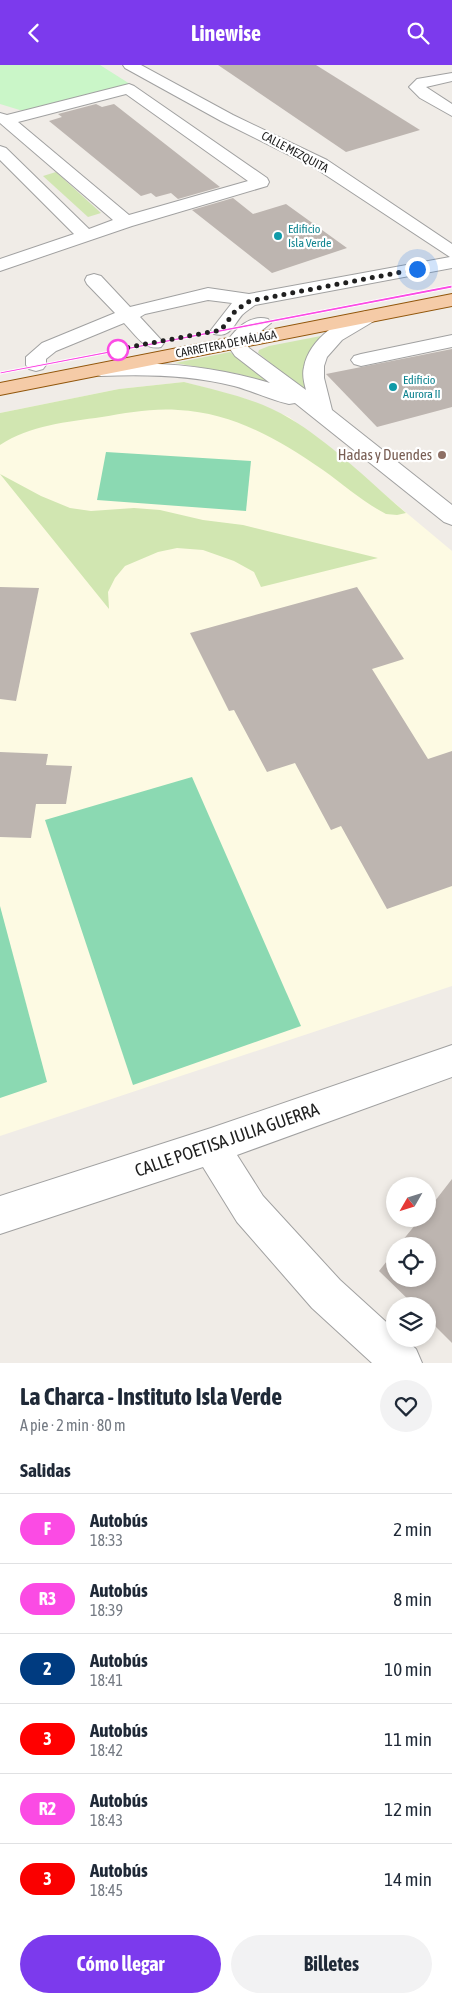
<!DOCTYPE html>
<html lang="es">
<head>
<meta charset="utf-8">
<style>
  :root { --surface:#fff; --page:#f2f2f3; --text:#1f2937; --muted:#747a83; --line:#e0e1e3; --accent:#7c3aed }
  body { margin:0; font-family:"Asap Condensed",sans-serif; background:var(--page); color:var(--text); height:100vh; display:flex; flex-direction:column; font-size:19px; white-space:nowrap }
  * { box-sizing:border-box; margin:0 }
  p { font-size:16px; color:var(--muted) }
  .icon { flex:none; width:28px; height:28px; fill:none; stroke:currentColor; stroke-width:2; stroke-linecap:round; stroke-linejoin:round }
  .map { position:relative; height:1298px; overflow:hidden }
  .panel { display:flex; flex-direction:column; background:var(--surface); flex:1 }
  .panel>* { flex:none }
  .badge { padding:0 10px; border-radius:16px; font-size:18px; line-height:32px }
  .needle { width:32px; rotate:231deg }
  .buttons { position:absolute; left:386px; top:1112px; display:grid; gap:10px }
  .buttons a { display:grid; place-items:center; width:50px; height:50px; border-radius:50%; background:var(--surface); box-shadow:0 2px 8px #0003; font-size:25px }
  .you { position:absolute; width:25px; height:25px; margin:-12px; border:4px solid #fff; border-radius:50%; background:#1a73e8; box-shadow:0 0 0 8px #1a73e833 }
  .map>.badge { position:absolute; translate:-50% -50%; box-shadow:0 0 0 2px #fff }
  h2 { padding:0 20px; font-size:19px; line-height:45px }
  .round { display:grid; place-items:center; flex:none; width:52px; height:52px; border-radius:26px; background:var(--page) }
  .summary { display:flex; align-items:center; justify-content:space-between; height:85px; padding:0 20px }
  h1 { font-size:24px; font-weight:700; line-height:38px }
  .cta { display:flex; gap:10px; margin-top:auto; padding:10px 20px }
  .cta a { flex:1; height:58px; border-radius:30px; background:var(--accent); color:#fff; font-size:20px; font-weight:700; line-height:58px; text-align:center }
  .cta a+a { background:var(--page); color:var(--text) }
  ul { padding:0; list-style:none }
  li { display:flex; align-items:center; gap:15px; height:70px; padding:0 20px; border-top:1px solid var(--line) }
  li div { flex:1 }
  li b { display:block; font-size:19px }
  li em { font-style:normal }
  li .badge { min-width:55px; font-weight:700; text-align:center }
  header { display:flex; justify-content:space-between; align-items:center; height:65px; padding:0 20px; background:var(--accent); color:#fff; font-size:22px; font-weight:700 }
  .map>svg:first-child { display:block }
  .education { fill:#fdfae3 }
  .grass { fill:#d1e6b1 }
  .park { fill:#caf6c8 }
  .pitch { fill:#8bd9b2 }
  .building { fill:#bdb5b0 }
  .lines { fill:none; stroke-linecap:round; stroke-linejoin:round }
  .minor-casing { stroke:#a1a1a1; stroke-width:2 }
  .major-casing { stroke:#91560b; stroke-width:2 }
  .minor { fill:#fff; fill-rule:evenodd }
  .major { fill:#f5cba7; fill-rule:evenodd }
  .line { fill:#fb4be4; stroke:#fff }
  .walk { stroke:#202020; stroke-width:5; stroke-dasharray:0 9 }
  .culture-dot { fill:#0f9aa8; stroke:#fff; stroke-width:2 }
  .stop-dot { fill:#fff; stroke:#fb4be4; stroke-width:2.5 }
  .education-dot { fill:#8d6e63; stroke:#fff; stroke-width:2 }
  .labels { text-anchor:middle; stroke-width:4.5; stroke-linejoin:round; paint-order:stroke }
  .far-street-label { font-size:12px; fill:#202020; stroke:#fff }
  .far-culture-label { font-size:12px; fill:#0d838f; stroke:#fff; text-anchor:start }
  .education-label { font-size:15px; fill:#785e54; stroke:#fff; text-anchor:end }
  .near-street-label { font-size:18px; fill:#202020; stroke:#fff }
</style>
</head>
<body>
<header><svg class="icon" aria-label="back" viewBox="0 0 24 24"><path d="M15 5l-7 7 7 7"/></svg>Linewise<svg class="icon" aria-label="search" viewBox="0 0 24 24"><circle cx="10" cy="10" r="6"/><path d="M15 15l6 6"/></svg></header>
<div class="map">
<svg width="452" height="1298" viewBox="0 0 452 1298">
  <rect width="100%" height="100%" fill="#f0ece7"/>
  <!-- education -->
  <path class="education" d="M184 317 243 333 289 352 317 373 452 486V921L0 1071V348L119 324Z"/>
  <!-- grass -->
  <g class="grass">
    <path d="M56 107 101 148 88 152 43 111Z"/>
    <path d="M326 270 313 332 258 288 259 285 269 281Z"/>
    <path d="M230 287 273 320 239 309 175 298Z"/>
    <path d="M184 317C219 326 258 334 289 353 330 377 370 417 406 448L397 450 386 449C363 437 344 420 323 405 278 374 234 348 178 345 152 343 127 348 102 352 67 357 30 360 0 380V348L119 324Z"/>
    <path d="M0 409 41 431 70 443 91 446 134 443 160 445 203 455 243 460 378 493 261 522 254 507 234 496 203 485 177 483 158 487 125 501 115 513 108 527 109 544Z"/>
  </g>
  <!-- park -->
  <path class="park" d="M0 0H100L130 19 23 46 0 39Z"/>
  <!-- pitch -->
  <g class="pitch">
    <path d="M106 387 251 396 246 446 97 435Z"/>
    <path d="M192 712 301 961 133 1020 45 755Z"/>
    <path d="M0 841 47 1017 0 1033Z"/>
  </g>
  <!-- building -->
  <g class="building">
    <path d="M218 0H316L420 65 346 87Z"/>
    <path d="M96 39 102 42 114 39 220 122 178 134 171 128 156 132 151 128 141 131 49 56 62 52 58 49Z"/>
    <path d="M233 133 253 149 286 139 347 183 272 208 192 145Z"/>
    <path d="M452 284V342L377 362 326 309Z"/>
    <path d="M0 522 39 523 16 636 0 634Z"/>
    <path d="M357 522 404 594 372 604 428 694 452 686V821L387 844 341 761 331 765 295 698 267 707 234 645 229 646 190 568Z"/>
    <path d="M0 687 48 689 46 700 72 701 66 739H36L31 773 0 772Z"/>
    <path d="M452 1114V1278L428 1254V1241H415L379 1206 395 1186V1214H428V1181H398L420 1154H428V1145Z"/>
  </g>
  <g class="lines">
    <!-- minor casing -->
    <g class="minor-casing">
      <g id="minor">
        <path d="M123 0H141L233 50 327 95 452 179V203L255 240C251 243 246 246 242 250 233 261 230 273 214 269L211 265 232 238 208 235 145 249 140 252 164 278 161 282C144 286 135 269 124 258L56 286 46 294V300L43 304 36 306 29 304 26 300V292L42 278 115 248 87 219 85 215 87 211 94 209 101 211 130 242 208 223 249 229 450 192 315 103 221 56 125 3Z"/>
        <path d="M452 8V16L426 22 452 39V51L420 33 409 22 417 14Z"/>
        <path d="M129 19 134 21 267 113 269 117 267 121 132 161 0 206V194L74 169 0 95V81L6 83 89 164 113 155 0 58V48L7 50ZM126 29 248 116 129 150 18 57Z"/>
        <path d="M367 246 374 248 377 252 374 256 342 275 327 292 324 301V313L332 345 452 440V460L444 457 295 338 289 339C270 335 253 326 234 321 191 310 146 309 101 311L94 309 91 305 94 301 101 299C159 296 214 301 270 318L235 291 226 278C235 264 250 249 268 254L271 258 246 278 249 283 306 325C304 318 302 309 304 302 309 274 342 252 367 246Z"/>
        <path d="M452 270V282L361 301 354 299 351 295 354 291 361 289Z"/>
        <path d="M452 980V1012L237 1090 263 1131 340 1215 395 1265V1274H405L416 1284 422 1298H372L312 1243 237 1157 203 1102 0 1169V1131L211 1063Z"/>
      </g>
    </g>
    <!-- major casing -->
    <g class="major-casing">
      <path id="major" d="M452 229V241L0 330V318Z"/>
    </g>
    <!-- minor -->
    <use href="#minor" class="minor"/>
    <!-- major -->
    <use href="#major" class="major"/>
  </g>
  <!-- line -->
  <path class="line" d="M452 220V223L0 309V307Z"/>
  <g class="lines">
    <!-- walk -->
    <path class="walk" d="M118 285H114L221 265 236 245 250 236 417 204"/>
  </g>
  <!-- markers -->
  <g class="culture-dot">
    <circle cx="278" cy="171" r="5"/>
    <circle cx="393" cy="322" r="5"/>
  </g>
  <circle class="stop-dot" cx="118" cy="285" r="10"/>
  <circle class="education-dot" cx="442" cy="390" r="5"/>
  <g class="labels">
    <!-- far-street labels -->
    <g class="far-street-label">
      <text transform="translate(295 87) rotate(28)" y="4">CALLE MEZQUITA</text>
      <text transform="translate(226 279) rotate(-11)" y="4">CARRETERA DE MÁLAGA</text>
    </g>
    <!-- far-culture labels -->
    <g class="far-culture-label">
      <text x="288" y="168">Edificio<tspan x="288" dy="14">Isla Verde</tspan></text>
      <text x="403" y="319">Edificio<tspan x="403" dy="14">Aurora II</tspan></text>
    </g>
    <!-- education labels -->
    <g class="education-label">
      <text x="432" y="395">Hadas y Duendes</text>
    </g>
    <!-- near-street labels -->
    <g class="near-street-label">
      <text transform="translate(227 1075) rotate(-19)" y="6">CALLE POETISA JULIA GUERRA</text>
    </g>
  </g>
</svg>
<div class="buttons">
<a><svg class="needle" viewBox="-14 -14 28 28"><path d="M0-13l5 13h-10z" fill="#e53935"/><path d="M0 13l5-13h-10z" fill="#747a83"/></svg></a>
<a><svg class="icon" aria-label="locate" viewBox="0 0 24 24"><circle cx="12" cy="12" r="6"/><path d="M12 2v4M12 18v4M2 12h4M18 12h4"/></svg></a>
<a><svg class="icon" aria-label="layers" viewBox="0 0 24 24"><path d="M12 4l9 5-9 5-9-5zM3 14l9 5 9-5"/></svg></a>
</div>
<div class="you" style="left:417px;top:204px"></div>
</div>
<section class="panel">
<div class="summary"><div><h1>La Charca - Instituto Isla Verde</h1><p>A pie · 2 min · 80 m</p></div><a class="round"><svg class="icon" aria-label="heart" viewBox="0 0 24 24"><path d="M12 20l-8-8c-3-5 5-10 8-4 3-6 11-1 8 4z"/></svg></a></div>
<h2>Salidas</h2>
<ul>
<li><span class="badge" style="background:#fb4be4;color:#fff">F</span><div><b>Autobús</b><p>18:33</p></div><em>2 min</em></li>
<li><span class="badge" style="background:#fb4be4;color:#fff">R3</span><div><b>Autobús</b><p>18:39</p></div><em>8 min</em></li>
<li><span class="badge" style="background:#003b80;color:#fff">2</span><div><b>Autobús</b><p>18:41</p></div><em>10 min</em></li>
<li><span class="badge" style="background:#f00;color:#fff">3</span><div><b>Autobús</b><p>18:42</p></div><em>11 min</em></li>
<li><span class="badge" style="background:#fb4be4;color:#fff">R2</span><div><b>Autobús</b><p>18:43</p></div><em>12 min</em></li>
<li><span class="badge" style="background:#fa0000;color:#fff">3</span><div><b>Autobús</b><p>18:45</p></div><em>14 min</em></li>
</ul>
<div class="cta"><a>Cómo llegar</a><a>Billetes</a></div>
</section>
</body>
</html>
